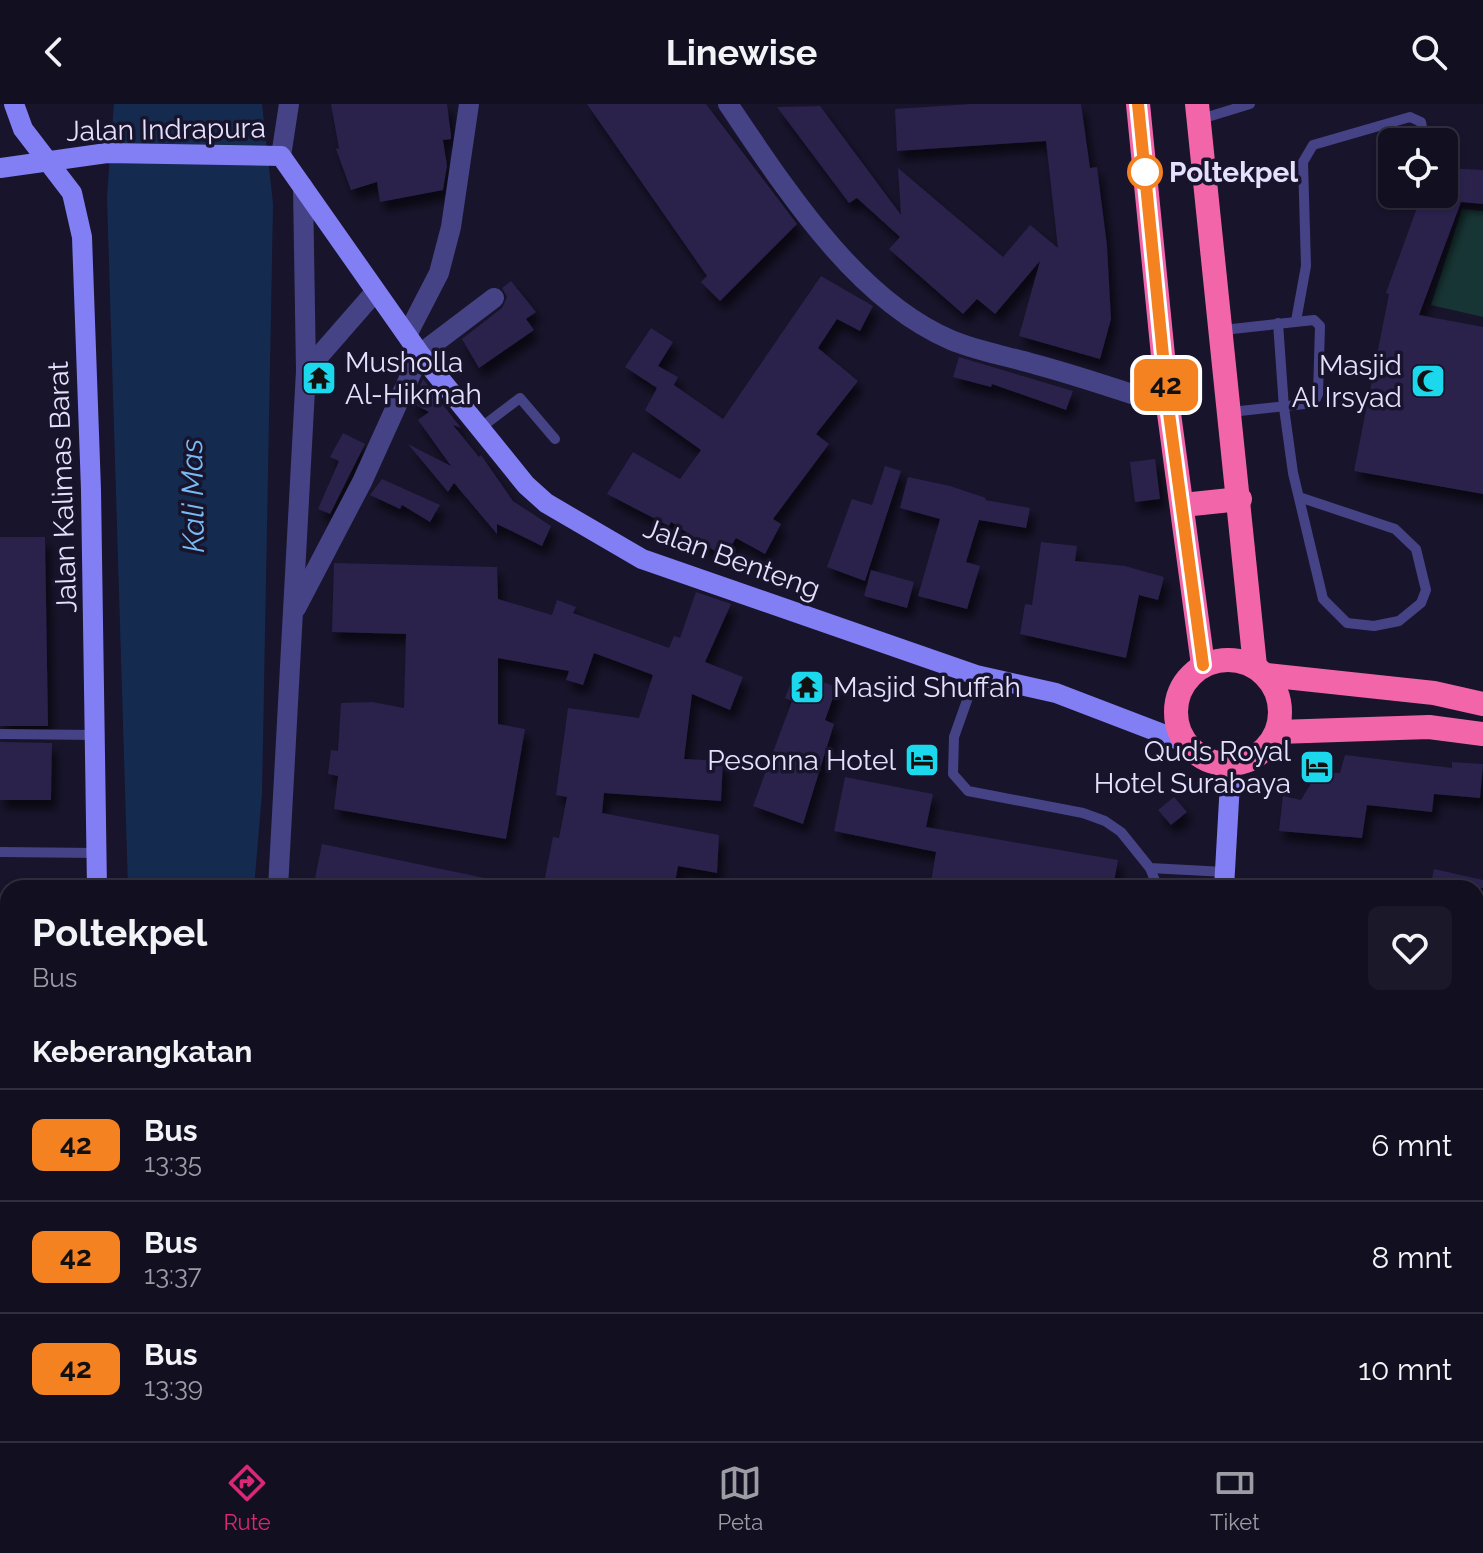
<!DOCTYPE html>
<html lang="id">
<head>
<meta charset="utf-8">
<style>
  :root { --surface:#120f20; --page:#1b1829; --text:#f1f3f6; --muted:#9c9ca5; --line:#312f3e; --accent:#db2777 }
  body { margin:0; font-family:Raleway,sans-serif; background:var(--page); color:var(--text); height:100vh; display:flex; flex-direction:column; font-size:30px; white-space:nowrap }
  * { box-sizing:border-box; margin:0 }
  p { font-size:26px; color:var(--muted) }
  .icon { flex:none; width:44px; height:44px; fill:none; stroke:currentColor; stroke-width:2; stroke-linecap:round; stroke-linejoin:round }
  .map { position:relative; flex:1; overflow:hidden }
  .details { position:absolute; left:0px; top:776px; width:1484px; height:562px; display:flex; flex-direction:column; background:var(--surface); border-radius:24px 24px 0 0; box-shadow:0 2px 6px #0004,0 0 0 2px var(--line) }
  .details>* { flex:none }
  .badge { padding:0 16px; border-radius:12px; font-size:28px; line-height:52px }
  .fabs { position:absolute; left:1378px; top:24px; display:grid; gap:16px }
  .fabs a { display:grid; place-items:center; width:80px; height:80px; border-radius:12px; background:var(--surface); box-shadow:0 2px 6px #0004,0 0 0 2px var(--line); font-size:40px }
  .map>.badge { position:absolute; translate:-50% -50%; box-shadow:0 0 0 4px #fff }
  h2 { padding:0 32px; font-size:30px; line-height:72px }
  .round { display:grid; place-items:center; flex:none; width:84px; height:84px; border-radius:12px; background:var(--page) }
  .overview { display:flex; align-items:center; justify-content:space-between; height:136px; padding:0 32px }
  h1 { font-size:38px; font-weight:700; line-height:60px }
  ul { padding:0; list-style:none }
  li { display:flex; align-items:center; gap:24px; height:112px; padding:0 32px; border-top:2px solid var(--line) }
  li div { flex:1 }
  li b { display:block; font-size:30px }
  li em { font-style:normal }
  li .badge { min-width:88px; font-weight:700; text-align:center }
  header { display:flex; justify-content:space-between; align-items:center; height:104px; padding:0 32px; background:var(--surface); font-size:36px; font-weight:700 }
  .tab-bar { display:flex; justify-content:space-around; align-items:center; height:112px; border-top:2px solid var(--line); background:var(--surface); font-size:22px; color:var(--muted) }
  .tab-bar a { display:grid; justify-items:center; gap:4px }
  .tab-bar .current { color:var(--accent) }
  .map>svg:first-child { display:block }
  .green { fill:#173534 }
  .water { fill:#142b4f }
  .building { fill:#2a214b; filter:url(#shadow) }
  .lines { fill:none; stroke-linecap:round; stroke-linejoin:round }
  .lane { stroke:#454386; stroke-width:10 }
  .street { stroke:#454386; stroke-width:20 }
  .secondary { stroke:#827ff5; stroke-width:20 }
  .highway { stroke:#f266a9; stroke-width:24 }
  .line-casing { stroke:#fff; stroke-width:18 }
  .line { stroke:#f58220; stroke-width:12 }
  .stop-dot { fill:#fff; stroke:#f58220; stroke-width:4 }
  .labels { text-anchor:middle; stroke-width:7; stroke-linejoin:round; paint-order:stroke }
  .street-label { font-size:28px; fill:#e4e0fd; stroke:#18142b }
  .stop-label { font-size:28px; font-weight:bold; fill:#e4e0fd; stroke:#18142b; text-anchor:start }
  .poi-label { font-size:28px; fill:#e4e0fd; stroke:#18142b; text-anchor:end }
  .water-label { font-size:30px; font-style:italic; fill:#77baf4; stroke:#18142b }
</style>
</head>
<body>
<header><svg class="icon" aria-label="back" viewBox="0 0 24 24"><path d="M15 5l-7 7 7 7"/></svg>Linewise<svg class="icon" aria-label="search" viewBox="0 0 24 24"><circle cx="10" cy="10" r="6"/><path d="M15 15l6 6"/></svg></header>
<div class="map">
<svg width="1483" height="1337" viewBox="0 0 1483 1337">
  <defs>
    <filter id="shadow"><feDropShadow dx="5" dy="9" stdDeviation="4" flood-color="#0009"/></filter>
  </defs>
  <rect width="100%" height="100%" fill="#18142b"/>
  <!-- green -->
  <path class="green" d="M1462 105 1483 107V213L1431 201Z"/>
  <!-- water -->
  <g class="water">
    <path d="M114 0H262L273 100 262 689 254 784H128L107 93Z"/>
    <rect x="112" y="1330" width="103" height="7"/>
  </g>
  <!-- building -->
  <g class="building">
    <path d="M331 0H447L451 31V35L443 36 447 62 443 86 380 98 377 78 351 86 336 45 339 44Z"/>
    <path d="M587 0H706L797 120 720 197 701 178 707 172Z"/>
    <path d="M971 0H1081L1090 64 1097 63 1107 142 1111 215 1100 255 1019 232 1040 157 995 210 977 195 963 210 889 145 900 133 857 94 849 99 777 3 820 2 901 111 898 64 1003 153 1030 121 1058 144 1046 37 897 47 895 5Z"/>
    <path d="M1444 64 1483 66V100L1461 98 1419 211 1483 223V390L1354 367 1389 190 1386 189 1422 90H1444Z"/>
    <path d="M821 172 873 202 860 227 837 215 818 244 858 277 816 330 829 340 773 415 781 420 765 450 736 434 724 453 671 418 669 422 607 390 633 348 680 375 701 346 645 306 657 284 625 263 651 224 673 238 658 262 678 273 674 281 723 315Z"/>
    <path d="M511 177 536 208 526 215 534 226 479 264 462 235 502 204 507 193 502 184Z"/>
    <path d="M959 253 1073 287 1066 306 992 280 991 283 953 273Z"/>
    <path d="M423 275 461 324 453 321 479 353 481 351 513 397 551 422 542 442 497 420V430L454 379 448 388 408 340 451 362 418 316 429 308 412 299Z"/>
    <path d="M343 329 365 340 330 410 318 405 339 357 330 353Z"/>
    <path d="M1155 355 1160 395 1135 398 1130 358Z"/>
    <path d="M885 362 901 367 865 477 827 463 852 395 872 401Z"/>
    <path d="M908 373 950 382 986 394 985 396 1030 404 1026 424 979 416 966 458 980 462 967 505 918 492 940 415 900 404Z"/>
    <path d="M382 375 440 401 430 418 402 401 400 405 370 391Z"/>
    <path d="M0 433H45L48 622H0Z"/>
    <path d="M1041 438 1077 442 1075 457 1125 462 1164 473 1158 496 1139 491 1126 554 1020 530 1025 500 1032 501Z"/>
    <path d="M334 459 497 463 498 495 552 511 557 496 576 503 573 509 669 544 674 532 680 534 696 488 731 500 705 558 743 573 730 606 692 590 684 655 723 657 721 697 604 689 602 709 719 731 717 769 678 762 674 784H543L553 733 559 734 567 693 556 691 568 604 639 614 653 571 594 549 583 581 566 576 569 567 498 554V620L525 625 506 735 334 705 338 672 328 670 331 646 338 647 341 599 372 598 404 604 406 530 332 528Z"/>
    <path d="M871 466 914 478 907 504 864 492Z"/>
    <path d="M795 568 837 583 825 616 834 620 803 720 753 702 792 597 785 594Z"/>
    <path d="M0 638 52 639 51 696H0Z"/>
    <path d="M1345 651 1452 664V658L1483 660 1480 694 1434 690 1432 708 1367 701 1362 734 1279 727 1283 692 1301 696 1317 669H1340Z"/>
    <path d="M845 673 933 690 926 723 1118 756 1113 784H930L936 748 834 727Z"/>
    <path d="M1174 693 1187 708 1171 721 1158 706Z"/>
    <path d="M322 740 494 776 493 784H313Z"/>
    <path d="M1434 765 1483 776V784H1430Z"/>
  </g>
  <g class="lines">
    <!-- lane -->
    <g class="lane">
      <path d="M1201 15 1250 0"/>
      <path d="M1296 217 1306 162 1303 58 1313 41 1410 13 1421 18 1425 38"/>
      <path d="M1278 219 1284 304 1293 369 1323 495 1347 519 1374 522 1399 517 1421 499 1426 486 1416 445 1395 425 1299 393"/>
      <path d="M1223 226 1314 216 1320 222 1318 290 1314 299 1231 308"/>
      <path d="M479 325 520 294 555 335"/>
      <path d="M976 571 954 633 953 670 968 687 1083 709 1105 717 1121 728 1150 764 1225 768"/>
      <path d="M0 630 96 631"/>
      <path d="M0 748 97 749"/>
      <path d="M1150 764 1158 784"/>
      <path d="M0 968H8"/>
      <path d="M0 1172 8 1173"/>
      <path d="M0 1324 8 1325"/>
      <path d="M69 1330 95 1332"/>
    </g>
    <!-- street -->
    <g class="street">
      <path d="M728 0C785 84 855 195 951 236 977 247 1007 252 1034 260 1079 272 1123 287 1168 302"/>
      <path d="M281 52 289 0"/>
      <path d="M407 231 439 169 451 123 469 0"/>
      <path d="M306 267 375 188"/>
      <path d="M296 504 362 378 420 250 494 194"/>
      <path d="M278 784 306 267 303 83"/>
      <path d="M1476 894 1483 896"/>
      <path d="M1476 1034 1483 1037"/>
      <path d="M1476 1178 1483 1181"/>
      <path d="M246 1330V1337"/>
      <path d="M370 1330 399 1337"/>
      <path d="M996 1330 1035 1337"/>
      <path d="M1460 1330 1475 1337"/>
      <path d="M954 1337 955 1330"/>
    </g>
    <!-- secondary -->
    <g class="secondary">
      <path d="M14 0 23 25 72 89 82 133 91 386 97 784"/>
      <path d="M0 64 107 49 281 52 420 250 526 381 546 399 642 455 976 571 1056 589 1184 638"/>
      <path d="M1224 784 1231 661"/>
      <path d="M95 1337V1330"/>
      <path d="M1179 1337 1180 1330"/>
    </g>
    <!-- highway -->
    <g class="highway">
      <path d="M1138 0 1168 302 1203 561"/>
      <path d="M1197 0 1255 562"/>
      <path d="M1183 401 1240 395"/>
      <circle cx="1228" cy="608" r="52"/>
      <path d="M1266 571 1434 589 1483 600"/>
      <path d="M1278 628 1429 623 1483 630"/>
    </g>
  </g>
  <g class="lines">
    <!-- line casing -->
    <g class="line-casing">
      <path id="line" d="M1138 0 1168 302 1203 561"/>
    </g>
    <!-- line -->
    <use href="#line" class="line"/>
  </g>
  <!-- icons -->
  <defs>
    <g id="temple-square" transform="scale(1.8)"><rect x="-9" y="-9" width="18" height="18" rx="4" fill="#1cd8ec" stroke="#18142b"/><path d="M0-6L5-2H3V0L6.5 2.5H4V6H1.5V3h-3V6H-4V2.5H-6.5L-3 0V-2H-5Z" fill="#111"/></g>
    <g id="mosque-square" transform="scale(1.8)"><rect x="-9" y="-9" width="18" height="18" rx="4" fill="#1cd8ec" stroke="#18142b"/><path d="M3.5-4.9A6 6 0 1 0 3.5 4.9A5 5 0 1 1 3.5-4.9Z" fill="#111"/></g>
    <g id="hotel-square" transform="scale(1.8)"><rect x="-9" y="-9" width="18" height="18" rx="4" fill="#1cd8ec" stroke="#18142b"/><path d="M-6-4.5h1.5V1H6V5H4.5V3h-9V5H-6ZM-4 0a1.8 1.8 0 1 1 3.6 0ZM.5 0V-2.5h3Q6-2.5 6 0Z" fill="#111"/></g>
  </defs>
  <g fill-rule="evenodd">
    <use href="#temple-square" x="319" y="274"/>
    <use href="#mosque-square" x="1428" y="277"/>
    <use href="#temple-square" x="807" y="583"/>
    <use href="#hotel-square" x="922" y="656"/>
    <use href="#hotel-square" x="1317" y="663"/>
  </g>
  <!-- markers -->
  <circle class="stop-dot" cx="1145" cy="68" r="16"/>
  <g class="labels">
    <!-- street labels -->
    <g class="street-label">
      <text transform="translate(166 25) rotate(-1)" y="10">Jalan Indrapura</text>
      <text transform="translate(62 383) rotate(-92)" y="10">Jalan Kalimas Barat</text>
      <text transform="translate(732 454) rotate(20)" y="10">Jalan Benteng</text>
    </g>
    <!-- stop labels -->
    <g class="stop-label">
      <text x="1169" y="78">Poltekpel</text>
    </g>
    <!-- poi labels -->
    <g class="poi-label">
      <text x="345" y="268" text-anchor="start">Musholla<tspan x="345" dy="32">Al-Hikmah</tspan></text>
      <text x="1402" y="271">Masjid<tspan x="1402" dy="32">Al Irsyad</tspan></text>
      <text x="833" y="593" text-anchor="start">Masjid Shuffah</text>
      <text x="1291" y="657">Quds Royal<tspan x="1291" dy="32">Hotel Surabaya</tspan></text>
      <text x="896" y="666">Pesonna Hotel</text>
    </g>
    <!-- water labels -->
    <g class="water-label">
      <text transform="translate(193 392) rotate(-91)" y="10">Kali Mas</text>
    </g>
  </g>
</svg>
<div class="fabs">
<a><svg class="icon" aria-label="locate" viewBox="0 0 24 24"><circle cx="12" cy="12" r="6"/><path d="M12 2v4M12 18v4M2 12h4M18 12h4"/></svg></a>
</div>
<b class="badge" style="left:1166px;top:281px;background:#f58220;color:#111">42</b>
<section class="details">
<div class="overview"><div><h1>Poltekpel</h1><p>Bus</p></div><a class="round"><svg class="icon" aria-label="heart" viewBox="0 0 24 24"><path d="M12 20l-8-8c-3-5 5-10 8-4 3-6 11-1 8 4z"/></svg></a></div>
<h2>Keberangkatan</h2>
<ul>
<li><span class="badge" style="background:#f58220;color:#111">42</span><div><b>Bus</b><p>13:35</p></div><em>6 mnt</em></li>
<li><span class="badge" style="background:#f58220;color:#111">42</span><div><b>Bus</b><p>13:37</p></div><em>8 mnt</em></li>
<li><span class="badge" style="background:#f58220;color:#111">42</span><div><b>Bus</b><p>13:39</p></div><em>10 mnt</em></li>
</ul>
</section>
</div>
<nav class="tab-bar">
<a class="current"><svg class="icon" aria-label="directions" viewBox="0 0 24 24"><path d="M12 3l9 9-9 9-9-9zM9 14v-3h6M13 9l2 2-2 2"/></svg>Rute</a>
<a><svg class="icon" aria-label="map" viewBox="0 0 24 24"><path d="M3 6l6-2 6 2 6-2v14l-6 2-6-2-6 2zM9 4v14M15 6v14"/></svg>Peta</a>
<a><svg class="icon" aria-label="tickets" viewBox="0 0 24 24"><path d="M3 7h18v10H3zM15 7v10"/></svg>Tiket</a>
</nav>
</body>
</html>
